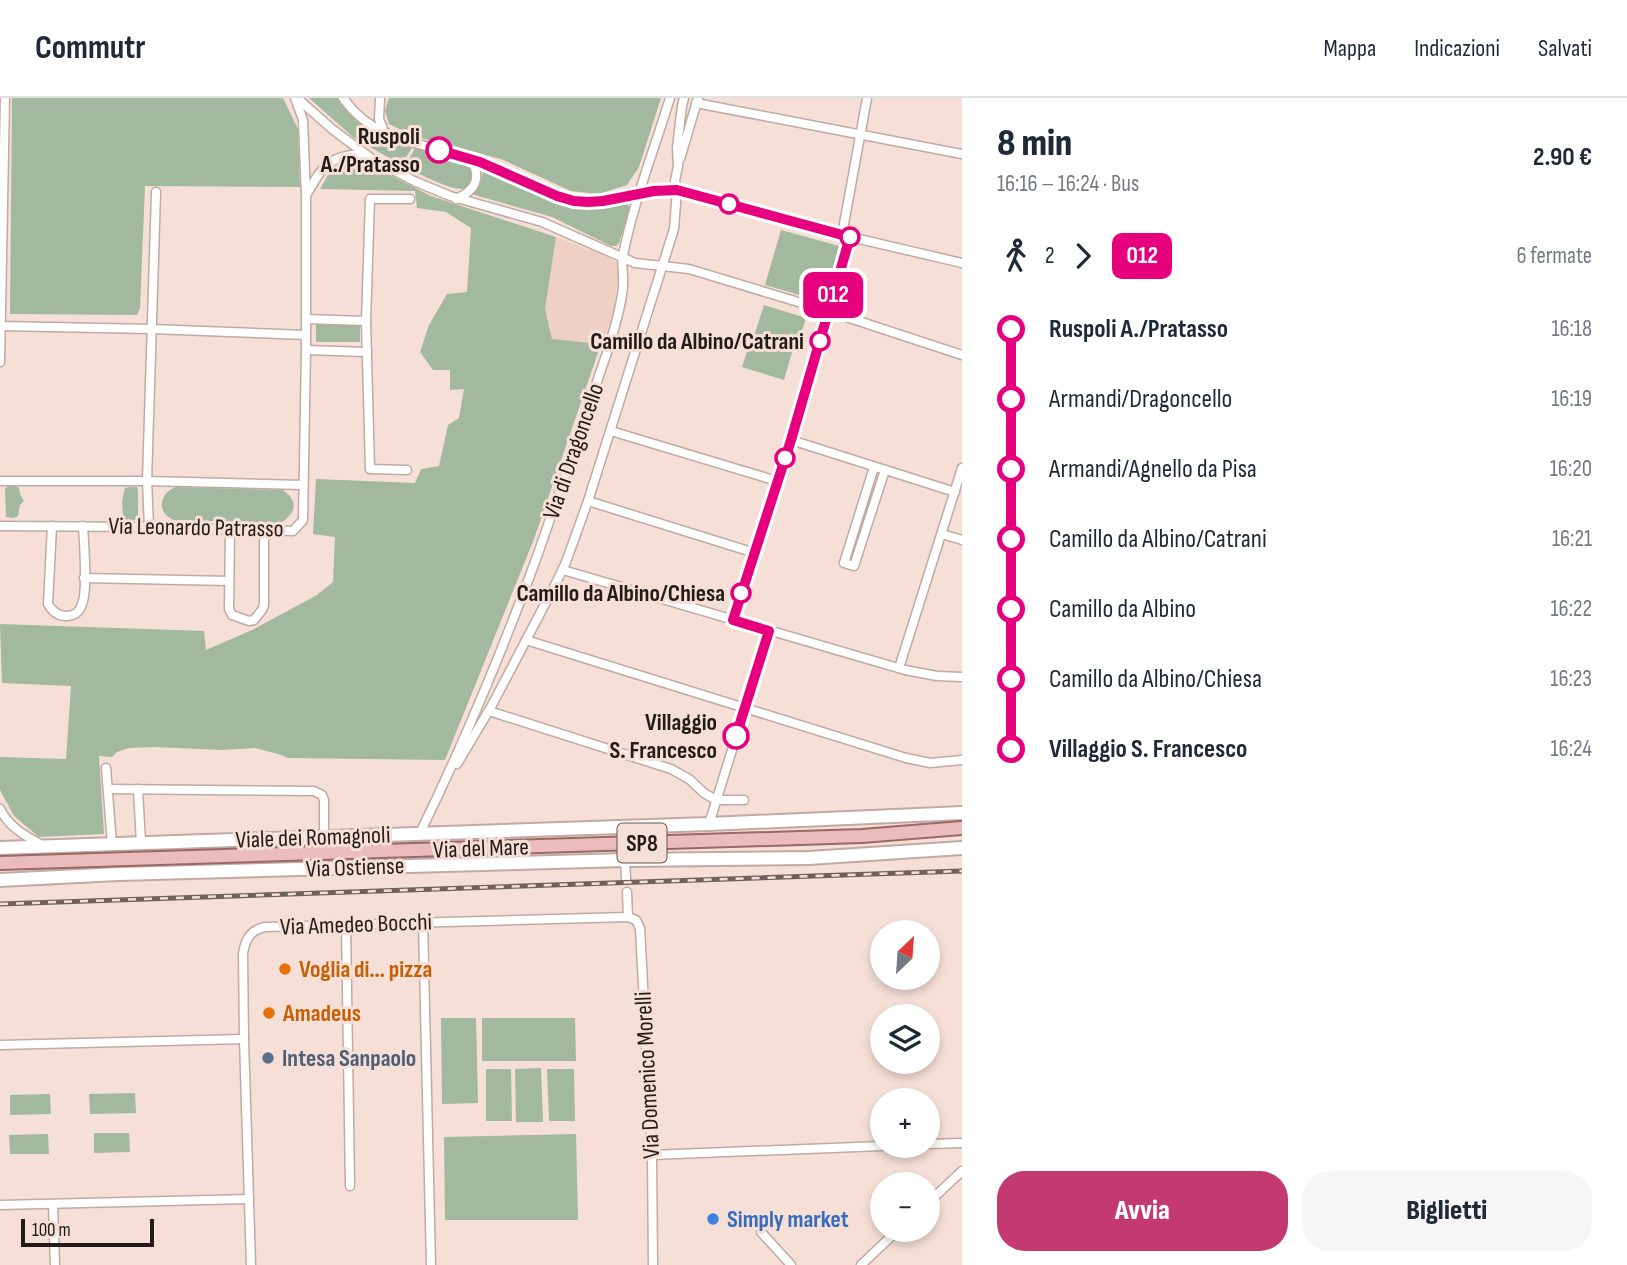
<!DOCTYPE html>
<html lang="it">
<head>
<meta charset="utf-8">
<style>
  :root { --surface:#fff; --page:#f6f6f7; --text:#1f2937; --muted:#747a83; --line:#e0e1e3; --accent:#c43970 }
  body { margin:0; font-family:"Sofia Sans Condensed",sans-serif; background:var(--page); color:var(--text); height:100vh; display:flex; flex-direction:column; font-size:26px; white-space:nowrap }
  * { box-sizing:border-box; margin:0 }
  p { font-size:23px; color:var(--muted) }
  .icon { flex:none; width:38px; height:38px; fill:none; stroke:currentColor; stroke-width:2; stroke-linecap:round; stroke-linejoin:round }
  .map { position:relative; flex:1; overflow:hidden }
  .sheet { display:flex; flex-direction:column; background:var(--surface); width:665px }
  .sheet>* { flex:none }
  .badge { padding:0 14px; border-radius:10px; font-size:24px; line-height:46px }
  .needle { width:46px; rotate:25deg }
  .tools { position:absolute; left:870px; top:822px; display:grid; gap:14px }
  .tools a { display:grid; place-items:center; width:70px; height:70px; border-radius:50%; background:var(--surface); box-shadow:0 4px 10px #0003; font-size:35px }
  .scale { position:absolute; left:21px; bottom:18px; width:133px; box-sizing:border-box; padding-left:7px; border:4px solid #231b18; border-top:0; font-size:19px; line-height:24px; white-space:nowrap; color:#231b18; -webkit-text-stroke:5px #f6dfd6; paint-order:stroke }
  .map>.badge { position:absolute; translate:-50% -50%; box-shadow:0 0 0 4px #fff }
  .legs { display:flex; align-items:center; gap:10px; height:77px; padding:0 35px; font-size:23px }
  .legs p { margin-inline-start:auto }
  .headline { display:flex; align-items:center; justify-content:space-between; height:119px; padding:0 35px }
  h1 { font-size:38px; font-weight:800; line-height:52px }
  .button { display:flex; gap:14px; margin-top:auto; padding:14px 35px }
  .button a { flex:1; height:80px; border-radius:28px; background:var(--accent); color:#fff; font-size:28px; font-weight:800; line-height:80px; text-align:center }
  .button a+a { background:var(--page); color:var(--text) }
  ul { padding:0 35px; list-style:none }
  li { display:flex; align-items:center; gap:24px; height:70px; font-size:26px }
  li i { display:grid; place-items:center; width:10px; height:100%; margin:0 9px; background:currentColor }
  li i::after { content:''; width:18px; height:18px; margin:-9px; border:5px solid; border-radius:50%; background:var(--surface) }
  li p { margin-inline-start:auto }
  li:first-child i { background:linear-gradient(#0000 50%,currentColor 0) }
  li:last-child i { background:linear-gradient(currentColor 50%,#0000 0) }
  header { display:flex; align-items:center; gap:42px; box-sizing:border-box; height:98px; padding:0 35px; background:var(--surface); border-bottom:2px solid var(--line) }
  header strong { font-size:33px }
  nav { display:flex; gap:38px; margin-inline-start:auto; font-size:24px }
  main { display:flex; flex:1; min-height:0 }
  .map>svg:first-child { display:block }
  .built { fill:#eed0c4 }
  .green { fill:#a3b99f }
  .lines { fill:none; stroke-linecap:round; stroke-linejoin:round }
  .minor-casing { stroke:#c0aaa1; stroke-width:11 }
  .secondary-casing { stroke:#c0aaa1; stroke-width:16 }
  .primary-casing { stroke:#9b6865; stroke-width:16 }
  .minor { stroke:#fff; stroke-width:8 }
  .secondary { stroke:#fff; stroke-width:12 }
  .primary { stroke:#eabdbc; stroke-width:12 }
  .rail-casing { stroke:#6e615c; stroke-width:5 }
  .rail { stroke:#f6dfd6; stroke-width:2.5; stroke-dasharray:8; stroke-linecap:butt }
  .line-1-casing { stroke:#fff; stroke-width:16 }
  .line-1 { stroke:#e6007e; stroke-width:10 }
  .stop-1-dot { fill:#fff; stroke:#e6007e; stroke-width:3.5 }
  .food-dot { fill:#e8710a; stroke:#f6dfd6; stroke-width:2.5 }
  .service-dot { fill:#5c6f8a; stroke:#f6dfd6; stroke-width:2.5 }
  .shop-dot { fill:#3f7fe0; stroke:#f6dfd6; stroke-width:2.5 }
  .labels { text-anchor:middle; stroke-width:6; stroke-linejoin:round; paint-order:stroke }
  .shield { fill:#f6dfd6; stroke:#625651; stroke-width:2 }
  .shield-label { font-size:23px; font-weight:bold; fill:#231b18 }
  .stop-label { font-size:24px; font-weight:bold; fill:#231b18; stroke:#f6dfd6; text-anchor:end }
  .street-label { font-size:24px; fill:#231b18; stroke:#f6dfd6 }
  .food-label { font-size:24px; font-weight:bold; fill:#c56008; stroke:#f6dfd6; text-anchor:start }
  .service-label { font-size:24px; font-weight:bold; fill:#4e5e75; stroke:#f6dfd6; text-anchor:start }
  .shop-label { font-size:24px; font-weight:bold; fill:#366cbe; stroke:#f6dfd6; text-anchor:start }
</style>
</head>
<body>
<header>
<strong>Commutr</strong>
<nav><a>Mappa</a><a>Indicazioni</a><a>Salvati</a></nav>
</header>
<main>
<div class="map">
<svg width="962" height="1167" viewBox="0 0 962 1167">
  <rect width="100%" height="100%" fill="#f6dfd6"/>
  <!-- built -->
  <path class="built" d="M556 139 601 156 618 165 615 214 601 246 552 241 545 211Z"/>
  <!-- green -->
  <g class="green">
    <path d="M12 0H283L298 31 300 89 145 88 140 210 137 217 10 216Z"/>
    <path d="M309 0H342L369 28 412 50 401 67 353 39Z"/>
    <path d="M389 0H661L639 69 627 87 598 96 571 93 501 61 414 38 389 26 385 13Z"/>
    <path d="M415 50 467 62 474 70C473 77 473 87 465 90 454 95 416 74 405 69Z"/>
    <path d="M363 63 431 98 556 139 545 211 552 241 601 246 534 441 445 662 288 660 278 656 255 650 221 652 155 649 129 650 117 654 112 659 99 658 104 736 39 739 14 718 0 692V659L66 661 71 588 2 585 0 526 204 533 206 552 252 532 317 497 333 484 335 439 313 436 316 381 415 385 421 371 439 368 448 327 459 320 464 291 450 292V272H433L420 254 429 227 447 196 467 194 471 130 446 114 417 110 415 93 320 91 332 70Z"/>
    <path d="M481 66 554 99 626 104 630 110 619 145 616 148H611L552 119 471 96C481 84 485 81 481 66Z"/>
    <path d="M781 132 839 148 824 204 765 187Z"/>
    <path d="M764 207 806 220 796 251 754 238Z"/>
    <rect x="316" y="225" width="44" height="19"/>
    <path d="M752 238 793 251 784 282 742 269Z"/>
    <path d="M13 386 19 390 20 396 24 403 20 407 18 418 14 420 6 419 5 391 8 388Z"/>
    <path d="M130 389H137L138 392V419L136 422H125L123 420 122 403 125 390Z"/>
    <path d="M176 389 283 392C299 404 296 414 281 425L174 422C156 415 159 395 176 389Z"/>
    <path d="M441 920H476L478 1005 442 1006Z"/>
    <path d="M482 920H575L576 963H482Z"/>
    <path d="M541 970 543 1024H516L515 971Z"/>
    <path d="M486 971H511L512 1023H486Z"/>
    <path d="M547 971H574L575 1023H549Z"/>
    <path d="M135 995 136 1015 90 1016 89 996Z"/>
    <path d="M50 996 51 1016 10 1017V997Z"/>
    <path d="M94 1035H129L130 1054 94 1055Z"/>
    <path d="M48 1036 49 1056H10L9 1037Z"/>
    <path d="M576 1036 578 1122H445L444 1039Z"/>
  </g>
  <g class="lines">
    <!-- minor casing -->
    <g class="minor-casing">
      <g id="minor">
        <path d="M297 0 332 31 372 61 414 83 450 98 542 124 635 165 689 171 828 213 962 257"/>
        <path d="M343 0C353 14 368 27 384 34 413 48 446 51 477 62 509 74 547 101 581 104 604 106 628 99 651 94 659 93 668 93 677 92L842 137 962 165"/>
        <path d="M380 0 379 21 384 34"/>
        <path d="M696 5 962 56"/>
        <path d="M680 61 698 0"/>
        <path d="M307 96C322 68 330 57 363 56"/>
        <path d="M456 101C476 92 481 81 472 61"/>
        <path d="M842 137 867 0"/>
        <path d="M306 221 366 223"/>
        <path d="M0 228 151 231 306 237"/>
        <path d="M306 252 367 254"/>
        <path d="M0 264 5 0"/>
        <path d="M611 333 777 383"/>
        <path d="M791 342 955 394"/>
        <path d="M874 369 844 465 854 468 885 372"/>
        <path d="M407 372 370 371 366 223 370 101H410"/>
        <path d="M0 383H147L303 387"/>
        <path d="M588 403 755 455"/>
        <path d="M0 428 149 429 293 433 303 422 306 252V98L303 22 295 0"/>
        <path d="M52 428 48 506C52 513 57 518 66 518 74 518 80 514 82 506 88 492 84 446 83 428"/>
        <path d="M149 429 147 383 156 94"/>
        <path d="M230 431 229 511 232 517 249 523 254 522 262 512 264 507V432"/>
        <path d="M942 436 962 442"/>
        <path d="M563 472 905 572 937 578 962 579"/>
        <path d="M84 480 229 483"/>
        <path d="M733 522 791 342 851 139"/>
        <path d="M526 542 906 660 930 665 962 662"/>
        <path d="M899 570 962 370"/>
        <path d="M489 613 671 671 689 681 704 695 716 702H744"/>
        <path d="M457 666 491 609 556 485 566 464 588 403 674 131 677 92 675 83 678 68 677 50 682 8 684 0"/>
        <path d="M106 670 112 746"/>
        <path d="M108 691 314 693 322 697 324 702V738"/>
        <path d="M138 691 141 745"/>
        <path d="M0 711C9 729 25 738 42 747"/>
        <path d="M709 726 769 533"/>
        <path d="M420 735C463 647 501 556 535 464 560 394 583 323 608 252 614 231 621 211 623 189 624 178 621 167 623 157 634 103 654 52 670 0"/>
        <path d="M625 762 626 781"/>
        <path d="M627 794 628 819"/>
        <path d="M423 824 431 1167"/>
        <path d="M346 826 350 1088"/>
        <path d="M0 947 244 941"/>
        <path d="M928 1046 962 1045"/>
        <path d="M652 1057 882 1048"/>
        <path d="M928 1105 962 1073"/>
        <path d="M0 1107 249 1101"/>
        <path d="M53 1107 55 1167"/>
        <path d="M761 1134 791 1167"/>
        <path d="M251 1167 244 941 243 856C245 842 250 832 265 829L628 819 636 822 640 830 652 1057 653 1167"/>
        <path d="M861 1167 898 1132"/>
      </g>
    </g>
    <!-- secondary casing -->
    <g class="secondary-casing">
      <g id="secondary">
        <path d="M0 750 709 726 962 715"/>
        <path d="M0 782 118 776 625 762 809 760 962 750"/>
      </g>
    </g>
    <!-- primary casing -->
    <g class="primary-casing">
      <path id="primary" d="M0 765 862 738 962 730"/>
    </g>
    <!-- minor -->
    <use href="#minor" class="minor"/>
    <!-- secondary -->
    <use href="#secondary" class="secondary"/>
    <!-- primary -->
    <use href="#primary" class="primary"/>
    <!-- rail casing -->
    <g class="rail-casing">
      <path id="rail" d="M0 806 962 773"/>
    </g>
    <!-- rail -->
    <use href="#rail" class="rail"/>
  </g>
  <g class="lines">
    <!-- line-1 casing -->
    <g class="line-1-casing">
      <path id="line-1" d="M439 52 480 64 557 98 574 103 588 104 603 103 654 93 677 92 850 139 791 342 733 522 769 533 736 638"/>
    </g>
    <!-- line-1 -->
    <use href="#line-1" class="line-1"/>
  </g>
  <!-- markers -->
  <g class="stop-1-dot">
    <circle cx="439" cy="52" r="12"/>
    <circle cx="729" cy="106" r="9"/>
    <circle cx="850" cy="139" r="9"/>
    <circle cx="820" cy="243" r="9"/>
    <circle cx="785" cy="360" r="9"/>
    <circle cx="741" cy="495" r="9"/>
    <circle cx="736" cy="638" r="12"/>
  </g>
  <g class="food-dot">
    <circle cx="285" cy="871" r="7"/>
    <circle cx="269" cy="915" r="7"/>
  </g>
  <circle class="service-dot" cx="268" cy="960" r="7"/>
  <circle class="shop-dot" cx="713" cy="1121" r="7"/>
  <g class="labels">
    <!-- shield labels -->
    <rect class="shield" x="617.5" y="725.5" width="49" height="39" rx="5"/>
    <g class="shield-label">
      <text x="642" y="753">SP8</text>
    </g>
    <!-- stop labels -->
    <g class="stop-label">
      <text x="420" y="46">Ruspoli<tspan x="420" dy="28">A./Pratasso</tspan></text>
      <text x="804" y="251">Camillo da Albino/Catrani</text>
      <text x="725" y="503">Camillo da Albino/Chiesa</text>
      <text x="717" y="632">Villaggio<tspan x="717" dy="28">S. Francesco</tspan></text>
    </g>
    <!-- street labels -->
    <g class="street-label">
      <text transform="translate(573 353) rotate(-71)" y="8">Via di Dragoncello</text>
      <text transform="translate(196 429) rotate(1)" y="8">Via Leonardo Patrasso</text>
      <text transform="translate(313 739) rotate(-2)" y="8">Viale dei Romagnoli</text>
      <text transform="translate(481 750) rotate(-2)" y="8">Via del Mare</text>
      <text transform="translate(355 769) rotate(-2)" y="8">Via Ostiense</text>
      <text transform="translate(356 826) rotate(-2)" y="8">Via Amedeo Bocchi</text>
      <text transform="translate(647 977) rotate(-93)" y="8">Via Domenico Morelli</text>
    </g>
    <!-- food labels -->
    <g class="food-label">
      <text x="299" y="879">Voglia di… pizza</text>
      <text x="283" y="923">Amadeus</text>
    </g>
    <!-- service labels -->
    <g class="service-label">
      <text x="282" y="968">Intesa Sanpaolo</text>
    </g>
    <!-- shop labels -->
    <g class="shop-label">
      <text x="727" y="1129">Simply market</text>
    </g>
  </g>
</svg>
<div class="tools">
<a><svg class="needle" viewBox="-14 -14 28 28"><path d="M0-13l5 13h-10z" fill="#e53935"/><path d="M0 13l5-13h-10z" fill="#747a83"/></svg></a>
<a><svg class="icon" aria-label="layers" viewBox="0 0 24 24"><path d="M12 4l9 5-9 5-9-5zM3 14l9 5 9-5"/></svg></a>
<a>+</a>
<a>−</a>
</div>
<div class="scale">100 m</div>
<b class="badge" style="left:833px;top:197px;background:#e6007e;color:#fff">012</b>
</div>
<section class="sheet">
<div class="headline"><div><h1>8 min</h1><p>16:16 – 16:24 · Bus</p></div><b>2.90 €</b></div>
<div class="legs"><svg class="icon" aria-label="walk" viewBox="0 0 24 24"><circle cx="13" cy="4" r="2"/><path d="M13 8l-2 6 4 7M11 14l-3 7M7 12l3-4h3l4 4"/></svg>2<svg class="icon" aria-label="forward" viewBox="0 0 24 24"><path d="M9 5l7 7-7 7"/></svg><b class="badge" style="background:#e6007e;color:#fff">012</b><p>6 fermate</p></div>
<ul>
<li><i style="color:#e6007e"></i><b>Ruspoli A./Pratasso</b><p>16:18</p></li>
<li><i style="color:#e6007e"></i><span>Armandi/Dragoncello</span><p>16:19</p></li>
<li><i style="color:#e6007e"></i><span>Armandi/Agnello da Pisa</span><p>16:20</p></li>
<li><i style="color:#e6007e"></i><span>Camillo da Albino/Catrani</span><p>16:21</p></li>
<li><i style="color:#e6007e"></i><span>Camillo da Albino</span><p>16:22</p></li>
<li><i style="color:#e6007e"></i><span>Camillo da Albino/Chiesa</span><p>16:23</p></li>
<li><i style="color:#e6007e"></i><b>Villaggio S. Francesco</b><p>16:24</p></li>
</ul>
<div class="button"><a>Avvia</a><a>Biglietti</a></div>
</section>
</main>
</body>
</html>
